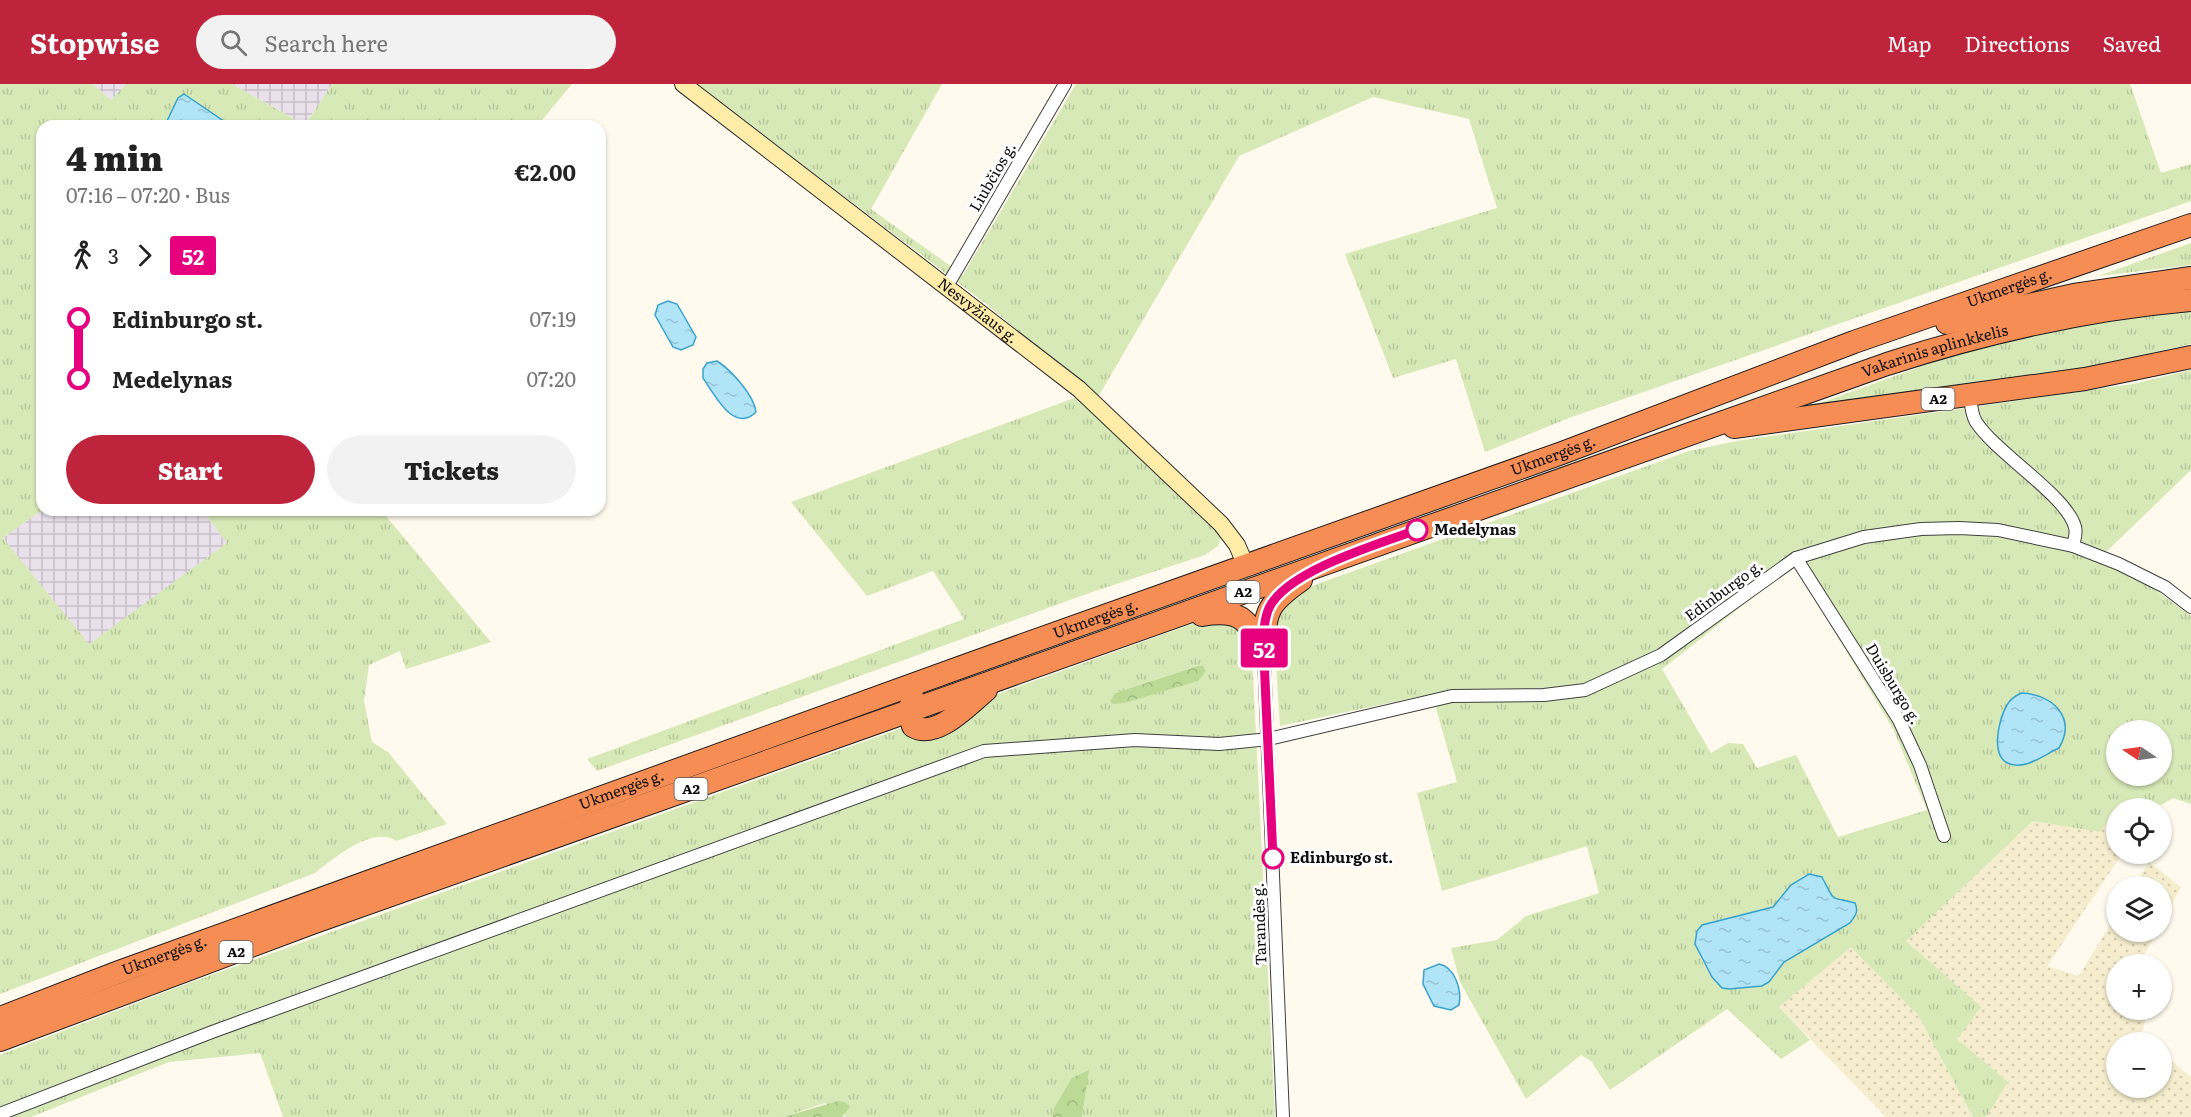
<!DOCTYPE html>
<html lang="en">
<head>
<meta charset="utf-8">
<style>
  :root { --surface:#fff; --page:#f2f2f2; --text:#222; --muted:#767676; --accent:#be243b }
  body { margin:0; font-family:Literata,serif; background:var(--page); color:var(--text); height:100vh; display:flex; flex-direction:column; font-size:22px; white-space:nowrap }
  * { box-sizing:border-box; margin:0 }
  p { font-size:20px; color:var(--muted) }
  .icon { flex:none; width:33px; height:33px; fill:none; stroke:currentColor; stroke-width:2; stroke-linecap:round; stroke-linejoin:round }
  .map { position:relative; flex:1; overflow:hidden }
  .side { position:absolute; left:36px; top:36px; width:570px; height:396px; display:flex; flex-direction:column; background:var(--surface); border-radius:18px; box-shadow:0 2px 4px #0004 }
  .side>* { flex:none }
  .badge { padding:0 12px; border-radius:4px; font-size:21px; line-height:39px }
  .needle { width:39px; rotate:283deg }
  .tools { position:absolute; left:2106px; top:636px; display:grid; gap:12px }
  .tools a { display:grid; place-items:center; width:66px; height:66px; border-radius:50%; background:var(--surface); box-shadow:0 2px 4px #0004; font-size:30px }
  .map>.badge { position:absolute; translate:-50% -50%; box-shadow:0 0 0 3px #fff }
  .legs { display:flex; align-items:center; gap:9px; height:66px; padding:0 30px; font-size:20px }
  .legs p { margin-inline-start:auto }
  .overview { display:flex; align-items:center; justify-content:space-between; height:102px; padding:0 30px }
  h1 { font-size:33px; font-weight:800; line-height:45px }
  .primary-button { display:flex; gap:12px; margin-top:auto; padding:12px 30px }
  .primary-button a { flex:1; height:69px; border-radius:36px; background:var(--accent); color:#fff; font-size:24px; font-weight:800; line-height:69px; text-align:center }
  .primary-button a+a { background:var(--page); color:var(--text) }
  ul { padding:0 30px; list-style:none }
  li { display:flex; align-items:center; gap:21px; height:60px; font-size:22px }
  li i { display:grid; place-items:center; width:9px; height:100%; margin:0 8px; background:currentColor }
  li i::after { content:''; width:15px; height:15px; margin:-8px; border:4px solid; border-radius:50%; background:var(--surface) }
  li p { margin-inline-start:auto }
  li:first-child i { background:linear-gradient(#0000 50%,currentColor 0) }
  li:last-child i { background:linear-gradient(currentColor 50%,#0000 0) }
  header { display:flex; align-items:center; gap:36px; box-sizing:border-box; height:84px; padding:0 30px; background:var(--accent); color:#fff }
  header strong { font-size:28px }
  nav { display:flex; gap:33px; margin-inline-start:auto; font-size:21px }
  .search { width:420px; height:54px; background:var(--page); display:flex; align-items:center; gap:15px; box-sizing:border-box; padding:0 21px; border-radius:33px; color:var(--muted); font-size:22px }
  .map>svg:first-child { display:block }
  .industrial { fill:url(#industrial-grid) }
  .farmland { fill:url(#farmland-dots) }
  .grass { fill:url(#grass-tufts); fill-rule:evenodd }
  .forest { fill:url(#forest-crowns) }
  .water { fill:url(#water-ripples); stroke:#38a2ce; stroke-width:1.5 }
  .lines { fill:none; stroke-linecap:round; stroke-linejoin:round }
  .street-casing { stroke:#404040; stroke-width:14 }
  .secondary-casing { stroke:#2f2f2f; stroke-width:18 }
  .highway-casing { stroke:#1e1e1e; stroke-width:24 }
  .street { stroke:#fff; stroke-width:12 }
  .secondary { stroke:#ffeca8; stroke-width:16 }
  .highway { stroke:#f58d55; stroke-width:22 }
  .line-1-casing { stroke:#fff; stroke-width:14 }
  .line-1 { stroke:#e6007e; stroke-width:9 }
  .stop-1-dot { fill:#fff; stroke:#e6007e; stroke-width:3 }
  .labels { text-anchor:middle; stroke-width:6; stroke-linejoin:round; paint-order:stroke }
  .shield { fill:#fff; stroke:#565656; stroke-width:1.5 }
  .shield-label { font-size:14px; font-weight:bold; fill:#0d0d0d }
  .street-label { font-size:15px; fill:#0d0d0d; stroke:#fff }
  .stop-label { font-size:15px; font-weight:bold; fill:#0d0d0d; stroke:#fff; text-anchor:start }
</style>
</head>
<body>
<header>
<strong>Stopwise</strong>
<div class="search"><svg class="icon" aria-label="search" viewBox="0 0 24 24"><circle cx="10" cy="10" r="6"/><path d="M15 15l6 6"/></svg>Search here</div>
<nav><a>Map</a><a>Directions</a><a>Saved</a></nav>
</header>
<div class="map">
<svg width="2191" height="1033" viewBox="0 0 2191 1033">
  <defs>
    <pattern id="industrial-grid" width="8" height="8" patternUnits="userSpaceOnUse" patternTransform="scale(1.5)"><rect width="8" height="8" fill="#eae1ec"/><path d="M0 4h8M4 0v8" fill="none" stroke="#c8c0c9"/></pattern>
    <pattern id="farmland-dots" width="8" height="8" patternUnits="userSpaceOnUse" patternTransform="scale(1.5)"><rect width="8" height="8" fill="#f5edcd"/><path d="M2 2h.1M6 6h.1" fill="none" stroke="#d1caaf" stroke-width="1.8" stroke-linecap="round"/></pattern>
    <pattern id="grass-tufts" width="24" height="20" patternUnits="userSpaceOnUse" patternTransform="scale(1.5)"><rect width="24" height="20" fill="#d6e9b7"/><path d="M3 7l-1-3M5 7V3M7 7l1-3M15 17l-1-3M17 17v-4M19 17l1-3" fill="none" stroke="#b6c79c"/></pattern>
    <pattern id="forest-crowns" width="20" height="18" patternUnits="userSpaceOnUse" patternTransform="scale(1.5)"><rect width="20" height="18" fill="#bcda96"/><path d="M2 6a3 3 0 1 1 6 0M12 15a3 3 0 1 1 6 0" fill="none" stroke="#a0ba80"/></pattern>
    <pattern id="water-ripples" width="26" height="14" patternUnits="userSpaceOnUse" patternTransform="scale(1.5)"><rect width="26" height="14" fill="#b1e4f7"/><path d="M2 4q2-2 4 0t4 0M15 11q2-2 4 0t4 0" fill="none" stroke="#97c2d3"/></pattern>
  </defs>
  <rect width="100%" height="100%" fill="#fffaed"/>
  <!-- industrial -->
  <g class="industrial">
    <path d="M93 0H126L111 16Z"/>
    <path d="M232 0H332L305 41Z"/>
    <path d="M42 426H202L227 459 89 561 3 454Z"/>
  </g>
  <!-- farmland -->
  <g class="farmland">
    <path d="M2116 726V770H2122L2047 882 2079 892 2116 831V848H2157L2139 880H2116V926H2148L2141 952 2149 958H2116V1004H2162V969L2191 993V1033H1986L2008 998 1957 955 1906 857 2033 737 2100 748Z"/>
    <path d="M2149 778 2181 803 2162 839V802H2134Z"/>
    <path d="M1852 862 1918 931 1973 1033H1886L1779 923Z"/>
  </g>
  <!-- grass -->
  <g class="grass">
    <path d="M0 0H93L111 16 126 0H232L305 41 332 0H572L537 42H42V426L3 454 89 560 227 459 202 426H381L491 558 406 585 400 567 369 581 364 617 372 658 388 668 447 740 396 757C373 741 334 774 315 789L0 910Z"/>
    <path d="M695 0H942L871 125 963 191 1076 0H2130L2161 89 2191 80V117L1569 334 1485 368 1456 275 1393 294 1345 170 1497 124 1469 35 1373 13 1239 72 1098 313 985 219Z"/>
    <path d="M2191 159V181L2098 192Z"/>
    <path d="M2191 226V260L2087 283 1812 322 1942 275 2040 248Z"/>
    <path d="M2191 286V386L2105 469 2191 532V720L2173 714C2156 726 2141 729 2122 718L2100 748 2033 737 1906 857 1981 923 1957 955 2008 998 1986 1033H1973L1918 931 1851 863 1779 923 1810 956 1781 975 1727 925 1610 1006 1591 977 1581 971 1526 1015 1460 898 1451 864 1497 856 1526 832 1599 809 1587 762 1442 807 1417 709 1457 698 1432 610 1280 642 1273 534 1292 509 1689 367 1737 357 2133 300ZM1795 482 1893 645 1927 726 1838 753 1796 671 1757 684 1743 660 1728 659 1711 669 1662 585C1707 551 1749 514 1795 482ZM2116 646H2162V692H2116ZM1805 791 1823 793C1829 807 1833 820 1850 818V839L1784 878 1773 894 1716 899C1705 884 1688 858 1702 841L1773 823 1791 801Z"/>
    <path d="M1077 313 1216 444 1221 453 1218 462 1205 471 1095 507 597 687 587 675 964 535 933 487 867 512 791 418Z"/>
    <path d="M1214 532 1236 537 1252 571 1275 1033H1082L1088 986 1054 1024 1052 1033H842L846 1031 825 1019 783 1033H283L260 969 169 978 31 1033H0V971L189 899 902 644 911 653 920 656 939 655 952 647 984 615ZM1198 582 1110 617 1115 609Z"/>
  </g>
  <!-- forest -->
  <g class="forest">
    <path d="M1198 582H1203L1206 587 1198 597 1124 619 1113 620 1110 617 1115 609Z"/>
    <path d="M1089 986 1082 1033H1052L1054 1024 1072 994Z"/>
    <path d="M838 1017 845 1018 850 1023 842 1033H783Z"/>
  </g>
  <!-- water -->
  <g class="water">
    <path d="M184 10 231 42H169L166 39 178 14Z"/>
    <path d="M668 217 677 220 696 253 693 261 681 266 673 263 655 231 658 221Z"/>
    <path d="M717 277C731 286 754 311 756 328 734 350 715 311 703 294V285L707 279Z"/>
    <path d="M2021 609C2052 610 2077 633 2059 664 2046 670 2029 683 2015 681 1988 679 1998 636 2007 621 2010 615 2015 612 2021 609Z"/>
    <path d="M1809 790 1822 793C1836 820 1829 812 1855 819 1859 828 1855 832 1850 839L1784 878 1769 898 1762 902 1729 905 1722 904 1712 893 1695 860 1697 847 1702 841 1773 823 1791 801Z"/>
    <path d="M1439 880C1455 883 1462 906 1459 921L1451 926 1434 922 1423 900 1424 886Z"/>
  </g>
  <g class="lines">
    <!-- street casing -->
    <g class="street-casing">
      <g id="street">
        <path d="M947 202 1065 0"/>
        <path d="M1970 310C1971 319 1971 330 1976 338 1997 370 2067 412 2075 443 2077 450 2074 456 2073 462"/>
        <path d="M1796 474 1899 636 1920 681 1944 752"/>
        <path d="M1264 574 1283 1033"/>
        <path d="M0 1030 212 948 984 667 1135 656 1219 660 1269 655 1452 612 1544 611 1585 606 1661 571 1796 474 1864 453 1921 445 1959 444 1998 446 2073 462 2119 480 2165 503 2191 523"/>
      </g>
    </g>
    <!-- secondary casing -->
    <g class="secondary-casing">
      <g id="secondary">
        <path id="s1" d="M683 0 1079 305 1221 440 1237 461 1246 482"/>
      </g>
    </g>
    <!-- highway casing -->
    <g class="highway-casing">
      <g id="highway">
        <path d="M1947 239 2074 211 2191 194"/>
        <path d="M1734 343 2085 295 2191 273"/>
        <path d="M1202 531C1244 524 1250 538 1264 574"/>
        <path d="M1264 567C1264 527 1268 519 1301 496"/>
        <path d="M913 615 909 627 913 642C936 656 968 621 986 606"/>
        <path id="s2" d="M0 934 119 888 967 581 1562 369 1854 258 2191 141"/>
        <path id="s3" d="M0 956 312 839 1887 280C1986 248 2087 225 2191 216"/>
      </g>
    </g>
    <!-- street -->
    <use href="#street" class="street"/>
    <!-- secondary -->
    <use href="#secondary" class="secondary"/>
    <!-- highway -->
    <use href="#highway" class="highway"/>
  </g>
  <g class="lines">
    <!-- line-1 casing -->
    <g class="line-1-casing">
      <path id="line-1" d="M1273 774 1264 574C1264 558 1262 540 1269 524 1287 487 1378 460 1417 446"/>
    </g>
    <!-- line-1 -->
    <use href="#line-1" class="line-1"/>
  </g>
  <!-- markers -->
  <g class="stop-1-dot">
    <circle cx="1417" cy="446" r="10"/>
    <circle cx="1273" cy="774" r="10"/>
  </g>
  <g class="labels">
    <!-- shield labels -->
    <g class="shield">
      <rect x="1921.5" y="304" width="33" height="22" rx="4.5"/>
      <rect x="1226.5" y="497" width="33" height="22" rx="4.5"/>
      <rect x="674.5" y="694" width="33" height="22" rx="4.5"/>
      <rect x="219.5" y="857" width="33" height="22" rx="4.5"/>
    </g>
    <g class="shield-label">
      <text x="1938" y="320">A2</text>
      <text x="1243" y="513">A2</text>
      <text x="691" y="710">A2</text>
      <text x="236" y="873">A2</text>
    </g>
    <!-- street labels -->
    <g class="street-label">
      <text transform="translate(993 93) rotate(-60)" y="5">Liubčios g.</text>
      <text dy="5" stroke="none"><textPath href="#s2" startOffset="2138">Ukmergės g.</textPath></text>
      <text dy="5" stroke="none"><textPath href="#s1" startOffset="372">Nesvyžiaus g.</textPath></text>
      <text dy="5" stroke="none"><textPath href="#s3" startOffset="2054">Vakarinis aplinkkelis</textPath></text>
      <text dy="5" stroke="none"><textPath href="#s2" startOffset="1652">Ukmergės g.</textPath></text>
      <text transform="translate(1724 507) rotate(-36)" y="5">Edinburgo g.</text>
      <text dy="5" stroke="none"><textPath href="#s2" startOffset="1166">Ukmergės g.</textPath></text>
      <text transform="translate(1893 600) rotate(59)" y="5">Duisburgo g.</text>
      <text dy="5" stroke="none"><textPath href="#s2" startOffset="662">Ukmergės g.</textPath></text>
      <text transform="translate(1260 840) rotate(-92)" y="5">Tarandės g.</text>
      <text dy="5" stroke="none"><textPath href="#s2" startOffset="176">Ukmergės g.</textPath></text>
    </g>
    <!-- stop labels -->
    <g class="stop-label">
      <text x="1434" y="451">Medelynas</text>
      <text x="1290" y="779">Edinburgo st.</text>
    </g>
  </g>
</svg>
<div class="tools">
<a><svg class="needle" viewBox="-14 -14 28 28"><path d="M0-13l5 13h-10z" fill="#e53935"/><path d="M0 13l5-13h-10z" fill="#767676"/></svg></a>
<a><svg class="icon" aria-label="locate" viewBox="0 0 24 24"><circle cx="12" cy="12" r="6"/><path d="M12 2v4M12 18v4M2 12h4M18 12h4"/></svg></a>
<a><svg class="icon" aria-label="layers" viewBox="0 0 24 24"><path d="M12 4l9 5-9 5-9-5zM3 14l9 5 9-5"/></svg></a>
<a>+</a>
<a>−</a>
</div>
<b class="badge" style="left:1264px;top:564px;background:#e6007e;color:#fff">52</b>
<section class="side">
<div class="overview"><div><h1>4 min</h1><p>07:16 – 07:20 · Bus</p></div><b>€2.00</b></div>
<div class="legs"><svg class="icon" aria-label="walk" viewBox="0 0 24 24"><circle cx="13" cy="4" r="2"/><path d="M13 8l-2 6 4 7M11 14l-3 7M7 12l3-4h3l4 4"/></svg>3<svg class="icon" aria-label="forward" viewBox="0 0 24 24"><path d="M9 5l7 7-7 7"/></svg><b class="badge" style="background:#e6007e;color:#fff">52</b></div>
<ul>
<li><i style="color:#e6007e"></i><b>Edinburgo st.</b><p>07:19</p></li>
<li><i style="color:#e6007e"></i><b>Medelynas</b><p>07:20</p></li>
</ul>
<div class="primary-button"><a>Start</a><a>Tickets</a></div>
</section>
</div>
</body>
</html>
